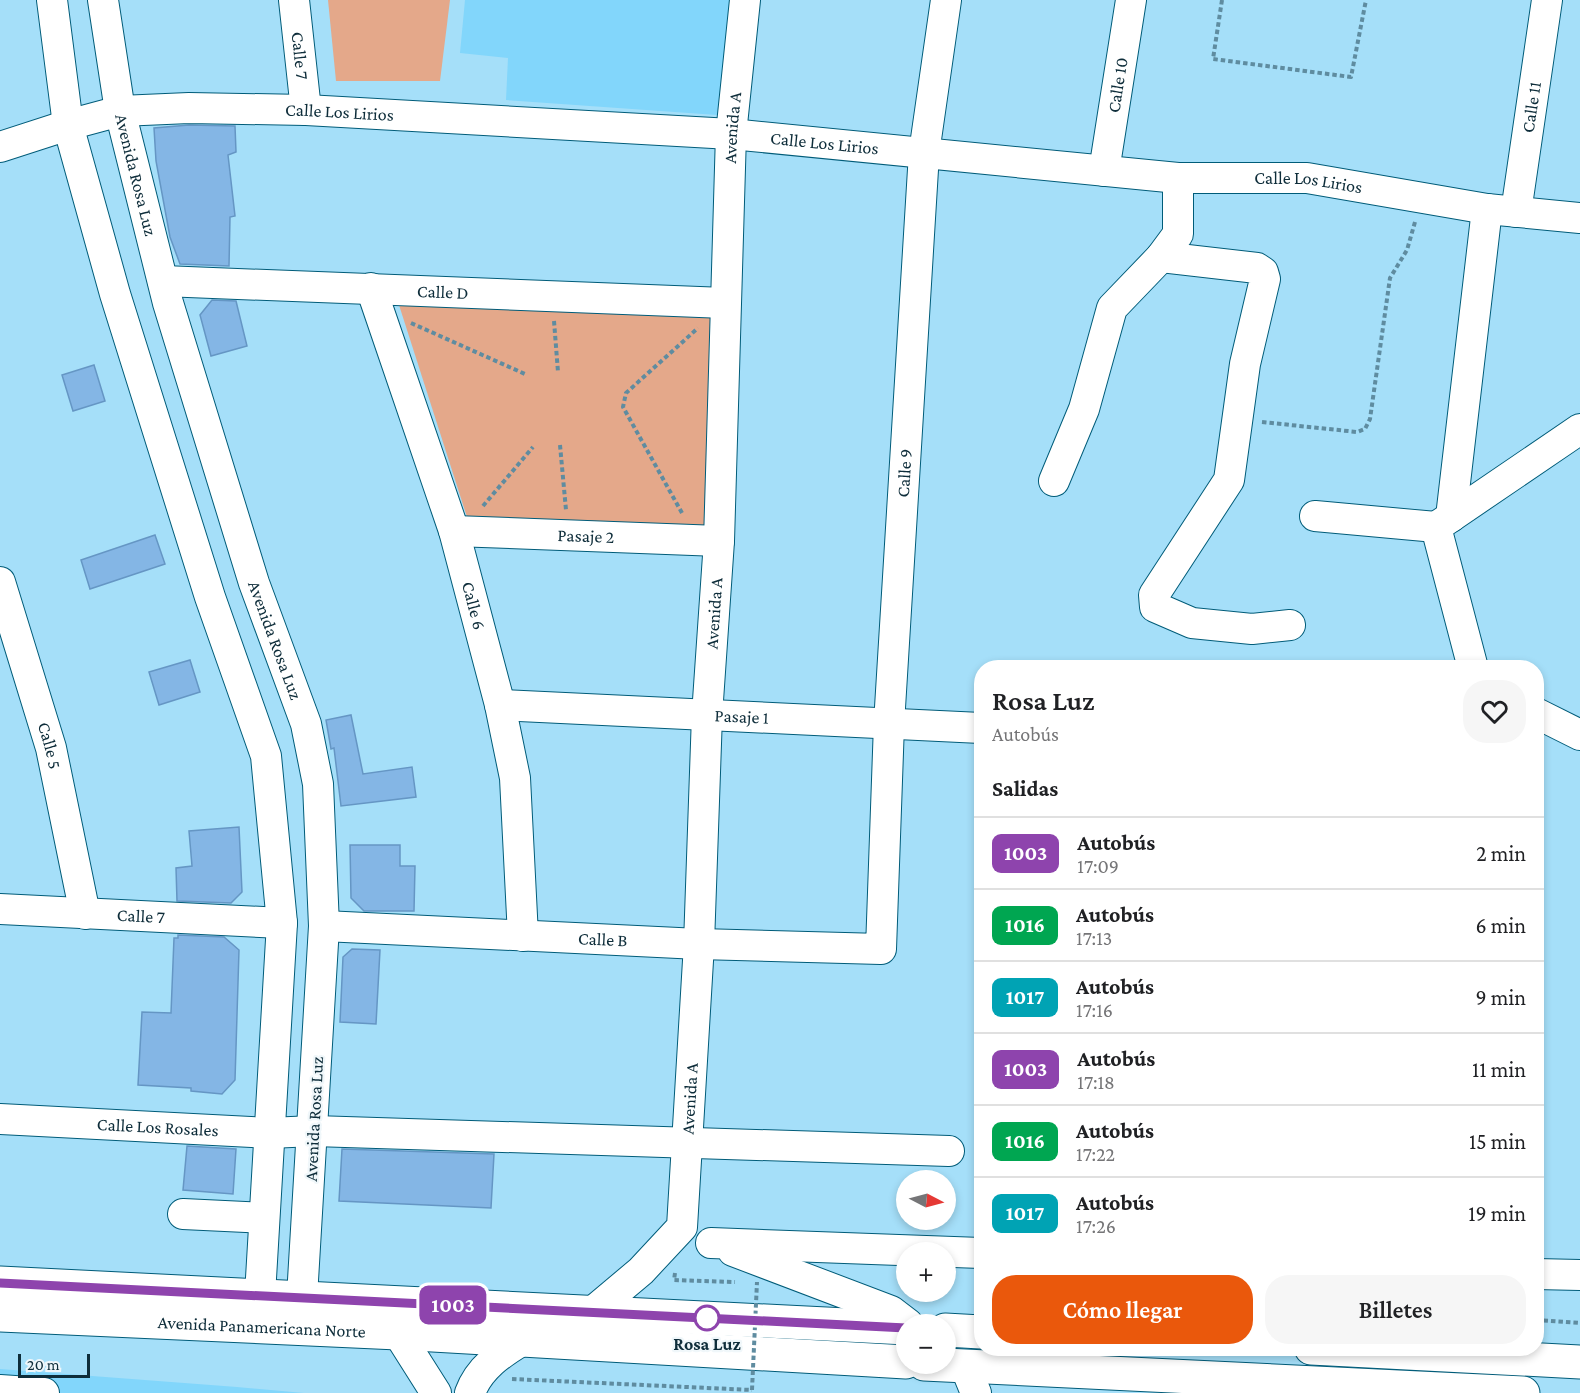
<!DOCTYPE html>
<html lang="es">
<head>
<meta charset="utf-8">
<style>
  :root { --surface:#fff; --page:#f6f6f6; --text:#202124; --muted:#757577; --line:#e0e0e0; --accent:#ea580c }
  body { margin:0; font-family:"Crimson Pro",serif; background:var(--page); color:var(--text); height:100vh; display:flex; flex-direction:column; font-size:22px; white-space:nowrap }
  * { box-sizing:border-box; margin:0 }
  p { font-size:20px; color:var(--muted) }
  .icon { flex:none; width:33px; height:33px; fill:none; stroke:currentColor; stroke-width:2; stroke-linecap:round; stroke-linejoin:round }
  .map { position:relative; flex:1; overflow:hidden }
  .drawer { position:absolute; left:974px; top:660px; width:570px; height:696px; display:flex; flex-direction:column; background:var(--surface); border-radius:24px; box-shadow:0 3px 9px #0003 }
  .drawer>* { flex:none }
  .badge { padding:0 12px; border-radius:9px; font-size:21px; line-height:39px }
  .needle { width:39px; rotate:96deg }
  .tools { position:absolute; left:896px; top:1170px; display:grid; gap:12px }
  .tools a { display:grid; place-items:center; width:60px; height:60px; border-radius:50%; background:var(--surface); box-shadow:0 3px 9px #0003; font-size:30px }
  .scale { position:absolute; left:18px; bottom:15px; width:72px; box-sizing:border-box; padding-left:6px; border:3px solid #0e2d3a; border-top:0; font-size:16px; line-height:21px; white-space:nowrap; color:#0e2d3a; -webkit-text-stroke:4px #f0f7fa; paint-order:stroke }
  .map>.badge { position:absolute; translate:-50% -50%; box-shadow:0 0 0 3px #fff }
  h2 { padding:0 18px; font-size:22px; line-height:54px }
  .round { display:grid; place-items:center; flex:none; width:63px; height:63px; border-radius:24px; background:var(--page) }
  .summary { display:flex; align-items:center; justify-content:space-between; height:102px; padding:0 18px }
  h1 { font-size:28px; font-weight:600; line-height:45px }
  .cta { display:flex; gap:12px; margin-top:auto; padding:12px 18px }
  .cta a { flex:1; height:69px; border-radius:24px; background:var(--accent); color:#fff; font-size:24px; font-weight:600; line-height:69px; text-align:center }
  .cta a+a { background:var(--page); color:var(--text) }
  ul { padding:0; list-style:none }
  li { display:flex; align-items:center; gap:18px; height:72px; padding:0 18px; border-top:2px solid var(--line) }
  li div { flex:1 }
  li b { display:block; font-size:22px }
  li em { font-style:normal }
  li .badge { min-width:66px; font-weight:700; text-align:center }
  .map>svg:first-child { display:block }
  .built { fill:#82d6fb }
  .green { fill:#e4a88a }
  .building { fill:#84b6e5; stroke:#6596c4; stroke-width:1.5 }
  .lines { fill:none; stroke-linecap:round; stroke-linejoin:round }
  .minor-casing { stroke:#005c79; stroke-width:32 }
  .highway-casing { stroke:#005c79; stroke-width:35 }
  .path { stroke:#5f8ca0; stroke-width:4; stroke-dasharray:4.5 3; stroke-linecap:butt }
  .minor { stroke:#fff; stroke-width:30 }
  .highway { stroke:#fff; stroke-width:33 }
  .path-bridge { stroke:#5f8ca0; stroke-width:4; stroke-dasharray:4.5 3; stroke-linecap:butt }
  .line-casing { stroke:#fff; stroke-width:14 }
  .line { stroke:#8e44ad; stroke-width:9 }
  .stop-dot { fill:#fff; stroke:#8e44ad; stroke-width:3 }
  .labels { text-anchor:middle; stroke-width:4.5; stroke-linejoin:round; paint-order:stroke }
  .street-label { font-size:18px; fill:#0e2d3a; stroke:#f0f7fa }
  .stop-label { font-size:18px; font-weight:bold; fill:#0e2d3a; stroke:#f0f7fa }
</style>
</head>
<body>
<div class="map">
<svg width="1580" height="1393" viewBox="0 0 1580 1393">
  <rect width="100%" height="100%" fill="#a5dff9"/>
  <!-- built -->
  <g class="built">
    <path d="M465 0H735L717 115 506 100 508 58 460 53Z"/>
    <path d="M0 1369 237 1387 304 1393H0Z"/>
  </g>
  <!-- green -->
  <g class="green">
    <path d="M328 0H450L440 81H336Z"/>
    <path d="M399 305 711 318 709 526 467 517Z"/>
  </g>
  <!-- building -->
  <g class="building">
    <path d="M189 125 235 126 236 152 228 155 235 216 230 217 229 266 180 264 170 237 156 161 154 128Z"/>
    <path d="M212 300 236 301 247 346 211 356 200 315Z"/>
    <path d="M94 365 105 401 73 411 62 375Z"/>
    <path d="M155 535 165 564 90 589 81 560Z"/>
    <path d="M190 660 200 692 159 705 149 672Z"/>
    <path d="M351 715 363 774 412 767 416 797 341 806 334 748 331 749 326 720Z"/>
    <path d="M239 827 242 892 231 903 177 901 176 868 192 866 189 831Z"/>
    <path d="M350 845H400V866H415L414 911H364L351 898Z"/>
    <path d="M178 935 224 937 239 950 235 1080 222 1094 191 1091V1088L138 1085 142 1012 171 1013 174 938H178Z"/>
    <path d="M352 949 380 950 376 1024 340 1022 343 957Z"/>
    <path d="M187 1146 236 1149 233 1194 183 1190Z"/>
    <path d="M342 1149 494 1154 491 1208 339 1201Z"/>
  </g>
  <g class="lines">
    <!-- minor casing -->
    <g class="minor-casing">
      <g id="minor">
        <path d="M52 0 68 125 115 294 210 597 266 756 282 923 260 1295"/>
        <path id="s1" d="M103 0 120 111 168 303 254 583 306 724 318 784 324 926 302 1297"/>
        <path id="s2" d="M294 0 306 110"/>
        <path id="s3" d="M0 147 68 125 120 111 189 108 306 110 731 134 1178 178H1307L1487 209 1580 218"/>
        <path id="s4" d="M1104 171 1131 0"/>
        <path id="s5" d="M1516 212 1547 0"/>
        <path d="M1161 257 1257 268 1263 272 1265 279 1245 364 1229 480 1154 595 1155 607 1192 623 1252 629 1290 625"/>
        <path id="s6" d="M163 281 725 303"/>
        <path id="s7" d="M371 288 454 531 500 705 515 778 523 936"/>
        <path d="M1054 481 1084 409 1112 308 1161 257 1178 234V178"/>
        <path d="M1315 516 1436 527"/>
        <path d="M1451 517 1487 209"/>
        <path id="s8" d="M454 531 719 541"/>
        <path id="s9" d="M0 582 51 748 85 914"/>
        <path d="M1473 668 1436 527 1580 429"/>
        <path id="s10" d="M500 705 981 728"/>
        <path d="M1536 713 1580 735"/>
        <path id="s11" d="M0 909 282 923"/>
        <path id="s12" d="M324 926 699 944 881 949 889 724 924 153 946 0"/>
        <path id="s13" d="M0 1119 269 1133 314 1131 949 1151"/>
        <path d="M183 1214 264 1218"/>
        <path d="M711 1243 981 1253"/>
        <path d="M733 1251 891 1311 908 1324"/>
        <path d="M1536 1274 1580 1275"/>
        <path id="s14" d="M591 1313 641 1271 682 1227 699 944 707 715 719 541 731 134 745 0"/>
        <path d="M398 1333 436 1393"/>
        <path d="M965 1366 976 1393"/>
        <path d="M0 1390 44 1393"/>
        <path d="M470 1393C479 1368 501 1353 523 1340"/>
      </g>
    </g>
    <!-- highway casing -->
    <g class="highway-casing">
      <g id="highway">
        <path d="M0 1283 906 1328"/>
        <path id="s15" d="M0 1315 398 1333 906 1362"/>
        <path d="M945 1330 981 1332"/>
        <path d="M1311 1348 1580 1362"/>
        <path d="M924 1364 1523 1393"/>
      </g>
    </g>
    <!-- path -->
    <g class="path">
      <path d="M1222 0 1213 59 1351 77 1366 0"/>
      <path d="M554 321 558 372"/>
      <path d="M411 323 525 374"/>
      <path d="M1262 422 1357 432 1365 429 1370 419 1390 278 1407 250 1415 222"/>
      <path d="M560 445 566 510"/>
      <path d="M483 506 533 447"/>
      <path d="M682 513 623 407 626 393 698 328"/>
      <path d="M675 1273 674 1280 735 1282"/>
      <path d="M1536 1320 1580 1323"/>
      <path d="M512 1379 752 1390"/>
    </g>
    <!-- minor -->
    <use href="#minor" class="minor"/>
    <!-- highway -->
    <use href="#highway" class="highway"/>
    <!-- path-bridge -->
    <path class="path-bridge" d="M752 1390 757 1282"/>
  </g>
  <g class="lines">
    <!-- line casing -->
    <g class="line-casing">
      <path id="line" d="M0 1283 906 1328"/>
    </g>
    <!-- line -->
    <use href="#line" class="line"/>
  </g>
  <!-- markers -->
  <circle class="stop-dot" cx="707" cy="1318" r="12"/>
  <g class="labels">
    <!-- street labels -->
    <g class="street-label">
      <text dy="6" stroke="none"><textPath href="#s2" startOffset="56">Calle 7</textPath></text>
      <text dy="6" stroke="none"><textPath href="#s4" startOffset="87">Calle 10</textPath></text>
      <text dy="6" stroke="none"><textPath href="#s5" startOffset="106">Calle 11</textPath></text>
      <text dy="6" stroke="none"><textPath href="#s3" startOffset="345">Calle Los Lirios</textPath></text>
      <text dy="6" stroke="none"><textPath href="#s14" startOffset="1226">Avenida A</textPath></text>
      <text dy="6" stroke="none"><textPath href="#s3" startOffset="831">Calle Los Lirios</textPath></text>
      <text dy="6" stroke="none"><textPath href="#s1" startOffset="178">Avenida Rosa Luz</textPath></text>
      <text dy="6" stroke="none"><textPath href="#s3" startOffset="1317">Calle Los Lirios</textPath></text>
      <text dy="6" stroke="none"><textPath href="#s6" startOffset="280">Calle D</textPath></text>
      <text dy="6" stroke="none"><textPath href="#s12" startOffset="1034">Calle 9</textPath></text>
      <text dy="6" stroke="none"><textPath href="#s8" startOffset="132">Pasaje 2</textPath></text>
      <text dy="6" stroke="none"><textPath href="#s7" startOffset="334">Calle 6</textPath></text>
      <text dy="6" stroke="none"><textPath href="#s14" startOffset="740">Avenida A</textPath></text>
      <text dy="6" stroke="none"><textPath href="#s1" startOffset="664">Avenida Rosa Luz</textPath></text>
      <text dy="6" stroke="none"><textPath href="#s10" startOffset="242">Pasaje 1</textPath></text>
      <text dy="6" stroke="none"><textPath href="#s9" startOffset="171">Calle 5</textPath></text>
      <text dy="6" stroke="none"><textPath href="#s11" startOffset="141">Calle 7</textPath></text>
      <text dy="6" stroke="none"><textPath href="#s12" startOffset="279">Calle B</textPath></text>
      <text dy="6" stroke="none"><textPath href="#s14" startOffset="254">Avenida A</textPath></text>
      <text transform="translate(314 1119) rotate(-87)" y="6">Avenida Rosa Luz</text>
      <text dy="6" stroke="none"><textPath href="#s13" startOffset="158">Calle Los Rosales</textPath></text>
      <text dy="6" stroke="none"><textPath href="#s15" startOffset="262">Avenida Panamericana Norte</textPath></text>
    </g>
    <!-- stop labels -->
    <g class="stop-label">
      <text x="707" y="1350">Rosa Luz</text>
    </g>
  </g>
</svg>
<div class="tools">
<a><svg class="needle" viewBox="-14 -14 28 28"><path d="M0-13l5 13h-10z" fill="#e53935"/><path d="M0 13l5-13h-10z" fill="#757577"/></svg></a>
<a>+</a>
<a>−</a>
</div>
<div class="scale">20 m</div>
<b class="badge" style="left:453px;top:1305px;background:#8e44ad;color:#fff">1003</b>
<section class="drawer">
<div class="summary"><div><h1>Rosa Luz</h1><p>Autobús</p></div><a class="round"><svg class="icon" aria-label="heart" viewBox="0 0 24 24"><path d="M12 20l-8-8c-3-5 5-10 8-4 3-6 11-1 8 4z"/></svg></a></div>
<h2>Salidas</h2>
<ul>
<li><span class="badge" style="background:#8e44ad;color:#fff">1003</span><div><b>Autobús</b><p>17:09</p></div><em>2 min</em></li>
<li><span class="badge" style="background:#00a651;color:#fff">1016</span><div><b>Autobús</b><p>17:13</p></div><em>6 min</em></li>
<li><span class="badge" style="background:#00a3b4;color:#fff">1017</span><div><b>Autobús</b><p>17:16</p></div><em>9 min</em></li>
<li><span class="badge" style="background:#8e44ad;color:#fff">1003</span><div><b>Autobús</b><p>17:18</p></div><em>11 min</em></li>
<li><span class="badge" style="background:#00a651;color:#fff">1016</span><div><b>Autobús</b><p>17:22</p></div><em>15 min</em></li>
<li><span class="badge" style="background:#00a3b4;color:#fff">1017</span><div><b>Autobús</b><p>17:26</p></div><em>19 min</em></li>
</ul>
<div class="cta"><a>Cómo llegar</a><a>Billetes</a></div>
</section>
</div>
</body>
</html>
